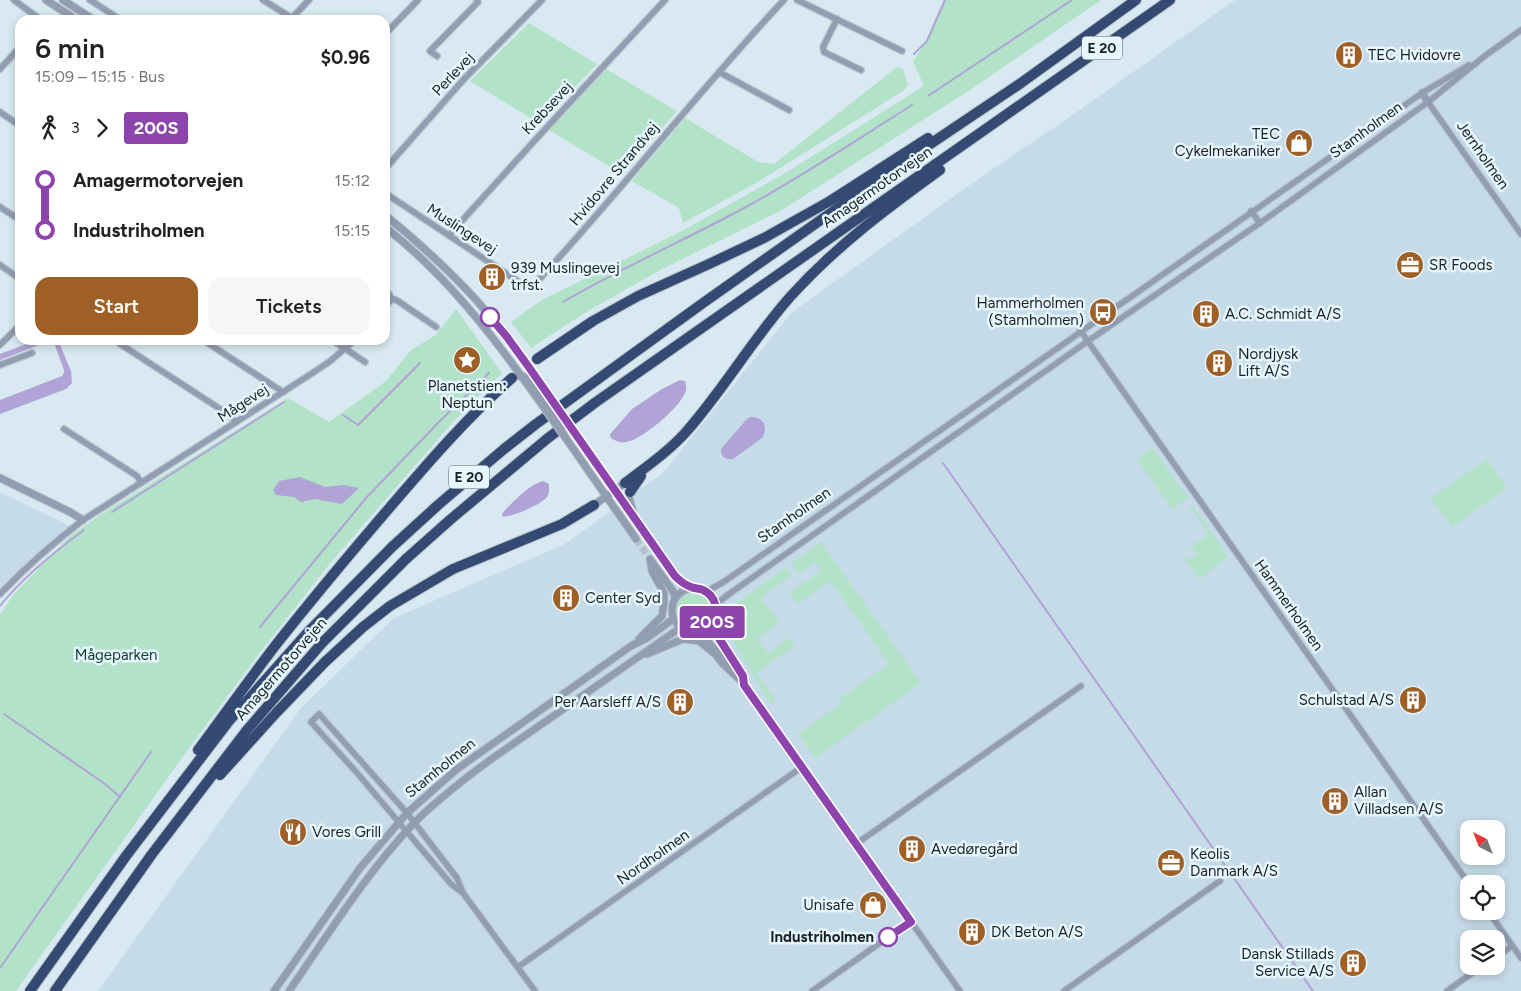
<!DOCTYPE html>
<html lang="en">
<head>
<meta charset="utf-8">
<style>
  :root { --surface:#fff; --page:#f6f6f6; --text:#222; --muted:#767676; --accent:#9e6026 }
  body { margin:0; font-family:Figtree,sans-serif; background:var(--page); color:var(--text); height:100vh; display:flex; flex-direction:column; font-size:19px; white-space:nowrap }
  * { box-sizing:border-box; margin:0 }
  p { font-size:16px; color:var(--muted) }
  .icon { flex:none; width:28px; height:28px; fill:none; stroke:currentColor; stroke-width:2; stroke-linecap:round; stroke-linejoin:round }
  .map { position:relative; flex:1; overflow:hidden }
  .sheet { position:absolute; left:15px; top:15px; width:375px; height:330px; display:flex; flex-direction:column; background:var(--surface); border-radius:15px; box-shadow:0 2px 8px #0003 }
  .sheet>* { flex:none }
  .badge { padding:0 10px; border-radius:4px; font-size:18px; line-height:32px }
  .needle { width:32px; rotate:318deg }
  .buttons { position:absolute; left:1460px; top:820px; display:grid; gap:10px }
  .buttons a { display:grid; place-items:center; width:45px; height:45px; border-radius:10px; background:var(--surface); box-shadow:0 2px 8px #0003; font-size:25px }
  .map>.badge { position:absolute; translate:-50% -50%; box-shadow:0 0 0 2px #fff }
  .legs { display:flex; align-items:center; gap:8px; height:55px; padding:0 20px; font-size:16px }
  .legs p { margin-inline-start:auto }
  .summary { display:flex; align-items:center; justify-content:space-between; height:85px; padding:0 20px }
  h1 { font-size:28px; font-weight:600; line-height:38px }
  .button { display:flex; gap:10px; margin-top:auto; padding:10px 20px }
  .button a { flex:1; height:58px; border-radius:15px; background:var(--accent); color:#fff; font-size:20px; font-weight:600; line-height:58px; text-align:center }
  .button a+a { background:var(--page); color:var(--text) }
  ul { padding:0 20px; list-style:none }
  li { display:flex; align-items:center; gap:18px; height:50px; font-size:19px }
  li i { display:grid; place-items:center; width:8px; height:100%; margin:0 6px; background:currentColor }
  li i::after { content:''; width:12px; height:12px; margin:-6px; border:4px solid; border-radius:50%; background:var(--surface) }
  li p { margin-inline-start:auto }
  li:first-child i { background:linear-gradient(#0000 50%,currentColor 0) }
  li:last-child i { background:linear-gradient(currentColor 50%,#0000 0) }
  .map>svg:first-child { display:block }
  .built { fill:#c5dbe7; fill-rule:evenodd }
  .green { fill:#b2e2c8 }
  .water { fill:#b0a3d5 }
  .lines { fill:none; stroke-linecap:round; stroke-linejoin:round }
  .stream { stroke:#b0a3d5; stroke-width:2 }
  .tertiary-tunnel { stroke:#b3c1c8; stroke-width:7; stroke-dasharray:7 3.5; stroke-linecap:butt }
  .minor-casing { stroke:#b7c5cc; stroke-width:8 }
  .tertiary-casing { stroke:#b7c5cc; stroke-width:9 }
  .motorway-casing { stroke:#b7c5cc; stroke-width:12 }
  .minor { stroke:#929db1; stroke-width:5.5 }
  .tertiary { stroke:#929db1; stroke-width:7 }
  .motorway { stroke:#354a72; stroke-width:10 }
  .tertiary-bridge-casing { stroke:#b7c5cc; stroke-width:9; stroke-linecap:butt }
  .tertiary-bridge { stroke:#929db1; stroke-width:7 }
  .line-1-casing { stroke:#fff; stroke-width:11 }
  .line-1 { stroke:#8e44ad; stroke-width:8 }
  .stop-1-dot { fill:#fff; stroke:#8e44ad; stroke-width:2.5 }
  .labels { text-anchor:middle; stroke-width:5; stroke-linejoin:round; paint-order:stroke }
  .shield { fill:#e6f6fe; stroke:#576065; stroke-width:1 }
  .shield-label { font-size:14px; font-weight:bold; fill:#1a2023 }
  .poi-label { font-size:15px; fill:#1a2023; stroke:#e6f6fe; text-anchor:start }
  .street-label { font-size:15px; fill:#1a2023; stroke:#e6f6fe }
  .park-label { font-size:15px; fill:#103f2b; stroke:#e6f6fe }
  .stop-label { font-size:15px; font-weight:bold; fill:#1a2023; stroke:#e6f6fe; text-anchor:end }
</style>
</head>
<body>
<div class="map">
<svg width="1521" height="991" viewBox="0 0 1521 991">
  <rect width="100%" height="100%" fill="#d9e9f1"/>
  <!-- built -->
  <g class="built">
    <path d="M1235 0H1521V991H98L301 708 394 618 565 544 663 473 791 313 978 179 1064 121ZM1469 829H1496V856H1469ZM1469 884H1496V911H1469ZM1469 939H1496V966H1469Z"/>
    <path d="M0 492 70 526 0 588Z"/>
  </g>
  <!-- green -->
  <g class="green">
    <path d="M944 0H1101L973 88 782 210 664 268 586 312 531 348 511 322 542 300 682 231 787 172 924 86 913 61 924 45Z"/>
    <path d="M529 23 597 64 540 124 470 81Z"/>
    <path d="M897 67 903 69 908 85 903 91 756 183 683 223 679 208 632 181 685 118 758 162 774 164Z"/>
    <path d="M606 69 677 111 622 174 549 130Z"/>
    <path d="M456 309 502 373 453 422 331 562 261 651 181 759 16 991H0V614L14 594 70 536 100 515 288 398 329 422 386 381 411 350 436 335Z"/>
    <path d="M1150 447H1152L1188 498 1172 509 1137 459 1151 449Z"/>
    <path d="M1487 459 1507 488 1452 527 1431 498Z"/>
    <path d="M1193 506 1228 556C1217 563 1210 572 1199 579L1182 555 1185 556 1189 561 1197 555 1193 548 1187 551 1186 550 1209 534 1193 511 1190 513 1189 509Z"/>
    <path d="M821 542 921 683 815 758 798 734 841 704 839 699 889 664 831 581 797 604 790 593 821 571 815 562 798 574 791 563Z"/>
    <path d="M786 567 792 575 761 597 779 623 757 639 768 653 789 638 795 646 756 673 777 702 770 704 724 625 728 610Z"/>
    <circle cx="694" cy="610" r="18"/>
  </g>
  <!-- water -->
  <g class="water">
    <path d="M37 340H52L0 360V354Z"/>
    <path d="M53 340H58L71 371 72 383 66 389 0 414V400L62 376 64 373V370Z"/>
    <path d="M680 380 685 381C686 385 687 389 685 393 679 408 642 440 626 442 619 443 616 441 611 438L610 435 612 432 632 409 662 389Z"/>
    <path d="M750 417C763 416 769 427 762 438L733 459C725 460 721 457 721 449L746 420Z"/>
    <path d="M300 477 325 487 343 485 359 488 342 504 315 499 301 502 294 497 276 495 273 490 279 481Z"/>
    <path d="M543 481 549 484C549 489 550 495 545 499 539 505 509 519 502 516V514C511 503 530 484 543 481Z"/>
  </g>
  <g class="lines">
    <!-- stream -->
    <g class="stream">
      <path d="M914 54 927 41 945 0"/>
      <path d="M928 96 1072 0"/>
      <path d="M563 302C623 267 685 240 746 207 803 176 857 140 912 105"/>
      <path d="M343 415 358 425 420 363"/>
      <path d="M943 463 1313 991"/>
      <path d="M112 512 284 402"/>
      <path d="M0 606C23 577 54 552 84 530"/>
      <path d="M260 627 366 498 439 422 489 373"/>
      <path d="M4 714 105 784 120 797"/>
      <path d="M0 968 151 752"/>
    </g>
    <!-- tertiary-tunnel -->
    <g class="tertiary-tunnel">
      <path d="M645 533 660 555"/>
      <path d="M636 539 650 559"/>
    </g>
    <!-- minor casing -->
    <g class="minor-casing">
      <g id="minor">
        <path d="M14 0 41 20"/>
        <path d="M90 0 121 20"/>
        <path d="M263 0 292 18"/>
        <path d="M797 0 902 51"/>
        <path d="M837 19 823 47 824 52 861 70"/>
        <path d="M290 20 309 0"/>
        <path d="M385 34 418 0"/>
        <path d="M437 56 430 51 478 2 477 0"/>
        <path d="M0 69 20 47"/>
        <path d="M719 72 789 110"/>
        <path d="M1428 102 1521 234"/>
        <path d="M0 112 20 126"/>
        <path d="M385 169 464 79 542 0"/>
        <path d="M385 193 525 286H533C620 193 697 92 784 0"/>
        <path d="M0 207 20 220"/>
        <path d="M1251 211 1260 223"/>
        <path d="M449 235 537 138 665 0"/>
        <path d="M0 265 20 279"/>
        <path d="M385 291 389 294 391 298 398 301 436 327"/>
        <path d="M385 308 390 301 391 298"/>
        <path d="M1080 330 1469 884"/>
        <path d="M114 340 228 414 236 422"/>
        <path d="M203 340 283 392"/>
        <path d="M332 340 365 362"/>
        <path d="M0 345 20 325"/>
        <path d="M0 365 32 353"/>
        <path d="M64 429 137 476 141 483"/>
        <path d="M706 592 725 581 1422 93 1469 65"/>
        <path d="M0 594C26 567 53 543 83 520L311 374 329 362 355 340"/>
        <path d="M715 605 729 594 1088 341 1260 223 1428 102 1486 55 1521 30"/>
        <path d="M712 623 715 632 743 676 744 683"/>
        <path d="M700 631 731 668"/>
        <path d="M738 677 960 991"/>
        <path d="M856 844 1081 686"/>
        <path d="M463 893 451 884 358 774 311 722 319 714 407 813 457 878 463 893 535 991"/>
        <path d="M1488 911 1521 958"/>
        <path d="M1496 957 1512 946"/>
        <path d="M518 967 802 767"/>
        <path d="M812 991 911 921"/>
        <path d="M1064 991 1220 881"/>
        <path d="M1447 991 1482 966"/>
      </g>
    </g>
    <!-- tertiary casing -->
    <g class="tertiary-casing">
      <g id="tertiary">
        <path d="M46 0 77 20"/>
        <path d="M63 0 94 20"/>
        <path d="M1422 93 1428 102"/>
        <path d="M385 215C418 242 450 271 478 302 502 330 523 359 544 389"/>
        <path d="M385 227C445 274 491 333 535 395"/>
        <path d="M519 376 528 377 538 388"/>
        <path d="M565 437 636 539"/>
        <path d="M579 438 645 533"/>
        <path d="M0 478 70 512 83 520"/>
        <path d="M630 492 629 497 633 512"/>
        <path d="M594 505 625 483"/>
        <path d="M660 555C670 570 676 579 692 588"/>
        <path d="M652 562 673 591 675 598"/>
        <circle cx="694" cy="610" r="22"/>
        <path d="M639 639 662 616 664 603V593L652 571 650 559"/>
        <path d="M647 654 683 639 699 641 715 654 723 664 740 680"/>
        <path d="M274 991 360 868 407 813 457 769 631 646 647 638 673 619"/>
        <path d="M289 991C328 935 367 872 414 823 437 800 463 780 490 760L680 628"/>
      </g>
    </g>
    <!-- motorway casing -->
    <g class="motorway-casing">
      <g id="motorway">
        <path d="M537 359 593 321 638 296 709 264 764 238 830 201 928 138"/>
        <path d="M625 483C646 467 668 452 686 432 724 389 752 340 790 297 835 247 886 209 940 170"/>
        <path d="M630 492 641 476"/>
        <path d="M198 750C224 715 249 680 275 646 309 603 344 561 379 520 421 471 463 421 512 378"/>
        <path d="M220 775 276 713 325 662 363 627 390 606 453 569 562 524 594 505"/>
        <path d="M30 991 126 856 229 721 308 632 392 547 438 505 504 449 536 424 703 303 893 169 1021 83 1136 0"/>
        <path d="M55 991 152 854 247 730 322 643 406 559 451 519 548 438 596 402 1170 0"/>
      </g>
    </g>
    <!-- minor -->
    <use href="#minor" class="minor"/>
    <!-- tertiary -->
    <use href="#tertiary" class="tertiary"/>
    <!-- motorway -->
    <use href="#motorway" class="motorway"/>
    <!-- tertiary-bridge casing -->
    <g class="tertiary-bridge-casing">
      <g id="tertiary-bridge">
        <path d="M540 391 560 420 582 442"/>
        <path d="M535 395 565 437"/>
      </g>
    </g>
    <!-- tertiary-bridge -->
    <use href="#tertiary-bridge" class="tertiary-bridge"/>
  </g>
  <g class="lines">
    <!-- line-1 casing -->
    <g class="line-1-casing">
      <path id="line-1" d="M490 317 507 337 528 366 675 576C680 581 685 585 691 587 695 589 699 588 703 590 716 596 719 611 712 623L715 632 743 676 744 685 911 922 888 937"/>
    </g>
    <!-- line-1 -->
    <use href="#line-1" class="line-1"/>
  </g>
  <!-- icons -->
  <defs>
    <g id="building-disc" transform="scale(1.4375)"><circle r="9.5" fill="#9e6026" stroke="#e6f6fe"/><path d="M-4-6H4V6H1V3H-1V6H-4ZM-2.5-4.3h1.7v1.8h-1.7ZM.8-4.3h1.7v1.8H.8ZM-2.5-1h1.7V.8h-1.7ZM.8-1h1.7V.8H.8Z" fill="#fff"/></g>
    <g id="shop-disc" transform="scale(1.4375)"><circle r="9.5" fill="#9e6026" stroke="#e6f6fe"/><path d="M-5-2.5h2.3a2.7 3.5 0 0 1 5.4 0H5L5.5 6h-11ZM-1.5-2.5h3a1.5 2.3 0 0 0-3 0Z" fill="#fff"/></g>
    <g id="office-disc" transform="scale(1.4375)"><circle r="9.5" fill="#9e6026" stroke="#e6f6fe"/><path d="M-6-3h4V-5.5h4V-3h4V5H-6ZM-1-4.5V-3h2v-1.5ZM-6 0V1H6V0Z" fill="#fff"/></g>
    <g id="bus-disc" transform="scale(1.4375)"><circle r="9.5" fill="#9e6026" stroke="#e6f6fe"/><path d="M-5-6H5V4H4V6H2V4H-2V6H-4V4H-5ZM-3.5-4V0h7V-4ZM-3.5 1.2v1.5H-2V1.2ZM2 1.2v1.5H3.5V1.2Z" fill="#fff"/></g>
    <g id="sight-disc" transform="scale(1.4375)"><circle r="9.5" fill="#9e6026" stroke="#e6f6fe"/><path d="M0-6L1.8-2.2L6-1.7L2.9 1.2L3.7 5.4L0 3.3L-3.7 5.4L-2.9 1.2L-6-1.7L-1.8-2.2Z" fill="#fff"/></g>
    <g id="restaurant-disc" transform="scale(1.4375)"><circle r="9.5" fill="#9e6026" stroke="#e6f6fe"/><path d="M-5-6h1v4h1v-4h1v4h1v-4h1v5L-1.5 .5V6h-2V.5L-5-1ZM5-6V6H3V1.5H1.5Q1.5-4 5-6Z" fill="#fff"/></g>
  </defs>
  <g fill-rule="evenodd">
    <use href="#building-disc" x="1349" y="55"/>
    <use href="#shop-disc" x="1299" y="143"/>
    <use href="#office-disc" x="1410" y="265"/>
    <use href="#building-disc" x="492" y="277"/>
    <use href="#bus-disc" x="1103" y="312"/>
    <use href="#building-disc" x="1206" y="314"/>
    <use href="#sight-disc" x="467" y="360"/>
    <use href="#building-disc" x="1219" y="363"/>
    <use href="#building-disc" x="566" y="598"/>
    <use href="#building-disc" x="1413" y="700"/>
    <use href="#building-disc" x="680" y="702"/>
    <use href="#building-disc" x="1335" y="801"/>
    <use href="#restaurant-disc" x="293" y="832"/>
    <use href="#building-disc" x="912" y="849"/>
    <use href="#office-disc" x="1171" y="863"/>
    <use href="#shop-disc" x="873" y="905"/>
    <use href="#building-disc" x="972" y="932"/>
    <use href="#building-disc" x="1353" y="963"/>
  </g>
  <!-- markers -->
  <g class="stop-1-dot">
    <circle cx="490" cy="317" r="9"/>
    <circle cx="888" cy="937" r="9"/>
  </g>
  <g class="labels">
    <!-- shield labels -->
    <g class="shield">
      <rect x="1082" y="36.5" width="40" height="23" rx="4"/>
      <rect x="449" y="465.5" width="40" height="23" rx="4"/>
    </g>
    <g class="shield-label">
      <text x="1102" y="53">E 20</text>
      <text x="469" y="482">E 20</text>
    </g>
    <!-- poi labels -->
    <g class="poi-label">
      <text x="1368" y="60">TEC Hvidovre</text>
      <text x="1280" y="139" text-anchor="end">TEC<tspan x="1280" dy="17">Cykelmekaniker</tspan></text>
      <text x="1429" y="270">SR Foods</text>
      <text x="511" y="273">939 Muslingevej<tspan x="511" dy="17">trfst.</tspan></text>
      <text x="1084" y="308" text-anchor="end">Hammerholmen<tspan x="1084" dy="17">(Stamholmen)</tspan></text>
      <text x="1225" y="319">A.C. Schmidt A/S</text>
      <text x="1238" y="359">Nordjysk<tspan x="1238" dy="17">Lift A/S</tspan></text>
      <text x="467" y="391" text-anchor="middle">Planetstien:<tspan x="467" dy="17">Neptun</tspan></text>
      <text x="585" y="603">Center Syd</text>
      <text x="1394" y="705" text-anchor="end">Schulstad A/S</text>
      <text x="661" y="707" text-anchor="end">Per Aarsleff A/S</text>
      <text x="1354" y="797">Allan<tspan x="1354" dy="17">Villadsen A/S</tspan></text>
      <text x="312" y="837">Vores Grill</text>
      <text x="931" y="854">Avedøregård</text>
      <text x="1190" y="859">Keolis<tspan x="1190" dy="17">Danmark A/S</tspan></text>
      <text x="854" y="910" text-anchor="end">Unisafe</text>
      <text x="991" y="937">DK Beton A/S</text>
      <text x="1334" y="959" text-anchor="end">Dansk Stillads<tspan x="1334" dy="17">Service A/S</tspan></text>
    </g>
    <!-- street labels -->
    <g class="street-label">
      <text transform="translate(453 74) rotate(-47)" y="5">Perlevej</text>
      <text transform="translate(547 108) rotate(-47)" y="5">Krebsevej</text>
      <text transform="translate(1366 130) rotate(-36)" y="5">Stamholmen</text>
      <text transform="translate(1483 155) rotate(55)" y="5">Jernholmen</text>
      <text transform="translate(614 174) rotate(-50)" y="5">Hvidovre Strandvej</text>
      <text transform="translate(877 187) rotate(-35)" y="5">Amagermotorvejen</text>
      <text transform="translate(462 229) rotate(33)" y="5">Muslingevej</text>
      <text transform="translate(243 403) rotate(-33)" y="5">Mågevej</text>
      <text transform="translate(794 515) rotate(-35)" y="5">Stamholmen</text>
      <text transform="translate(1289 605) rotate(55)" y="5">Hammerholmen</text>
      <text transform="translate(281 669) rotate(-49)" y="5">Amagermotorvejen</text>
      <text transform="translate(440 768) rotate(-39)" y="5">Stamholmen</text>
      <text transform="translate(653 857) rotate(-35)" y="5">Nordholmen</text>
    </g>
    <!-- park labels -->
    <g class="park-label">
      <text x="116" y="660">Mågeparken</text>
    </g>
    <!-- stop labels -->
    <g class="stop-label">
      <text x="874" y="942">Industriholmen</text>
    </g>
  </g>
</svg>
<div class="buttons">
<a><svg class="needle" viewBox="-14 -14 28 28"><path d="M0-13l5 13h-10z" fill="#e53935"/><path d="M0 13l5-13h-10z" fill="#767676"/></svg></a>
<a><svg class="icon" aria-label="locate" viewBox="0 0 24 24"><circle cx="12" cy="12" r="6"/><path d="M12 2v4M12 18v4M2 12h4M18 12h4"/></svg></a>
<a><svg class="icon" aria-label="layers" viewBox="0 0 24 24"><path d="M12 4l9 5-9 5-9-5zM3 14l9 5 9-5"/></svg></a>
</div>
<b class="badge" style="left:712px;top:622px;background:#8e44ad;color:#fff">200S</b>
<section class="sheet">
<div class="summary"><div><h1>6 min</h1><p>15:09 – 15:15 · Bus</p></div><b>$0.96</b></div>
<div class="legs"><svg class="icon" aria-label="walk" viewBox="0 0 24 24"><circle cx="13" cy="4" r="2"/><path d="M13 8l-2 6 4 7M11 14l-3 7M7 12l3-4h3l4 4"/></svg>3<svg class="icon" aria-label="forward" viewBox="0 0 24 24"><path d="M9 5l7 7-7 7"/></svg><b class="badge" style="background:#8e44ad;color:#fff">200S</b></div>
<ul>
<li><i style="color:#8e44ad"></i><b>Amagermotorvejen</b><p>15:12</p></li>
<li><i style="color:#8e44ad"></i><b>Industriholmen</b><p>15:15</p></li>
</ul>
<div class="button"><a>Start</a><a>Tickets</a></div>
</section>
</div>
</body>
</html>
